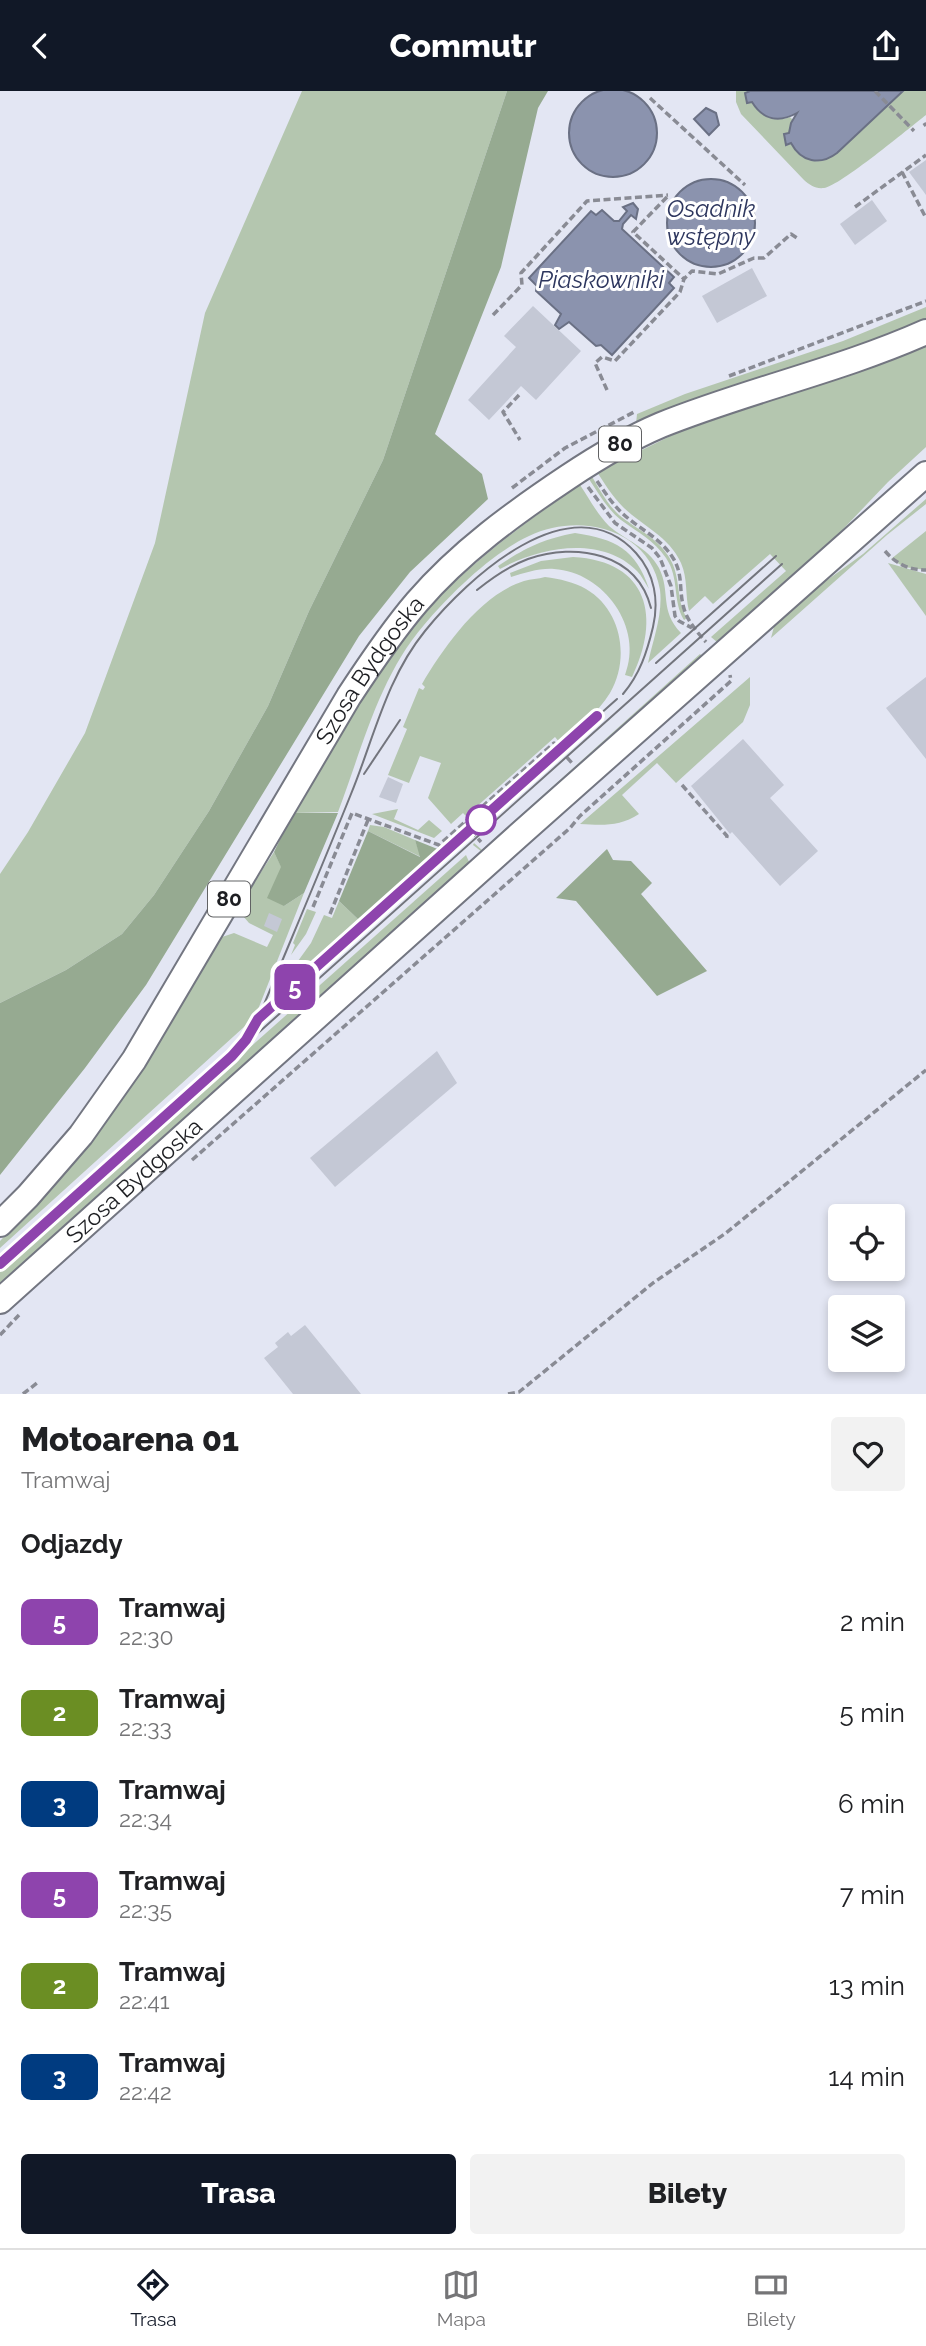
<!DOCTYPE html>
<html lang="pl">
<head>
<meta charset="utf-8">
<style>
  :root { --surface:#fff; --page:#f2f2f2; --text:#202124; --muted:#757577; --line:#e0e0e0; --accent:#111827 }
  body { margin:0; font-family:Raleway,sans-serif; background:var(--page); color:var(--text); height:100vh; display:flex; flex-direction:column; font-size:26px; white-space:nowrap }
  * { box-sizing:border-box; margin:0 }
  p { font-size:23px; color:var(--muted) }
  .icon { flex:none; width:38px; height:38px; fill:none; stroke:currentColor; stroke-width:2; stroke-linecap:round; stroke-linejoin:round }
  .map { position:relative; height:1303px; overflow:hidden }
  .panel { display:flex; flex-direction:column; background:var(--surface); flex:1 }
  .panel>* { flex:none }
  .badge { padding:0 14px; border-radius:10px; font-size:24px; line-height:46px }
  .tools { position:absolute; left:828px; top:1113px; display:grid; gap:14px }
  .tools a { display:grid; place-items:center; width:77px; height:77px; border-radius:7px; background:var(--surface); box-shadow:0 4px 10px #0003; font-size:35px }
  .map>.badge { position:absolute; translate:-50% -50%; box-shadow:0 0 0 4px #fff }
  h2 { padding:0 21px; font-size:26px; line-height:63px }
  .round { display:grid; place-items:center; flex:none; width:74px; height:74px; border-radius:7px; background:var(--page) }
  .overview { display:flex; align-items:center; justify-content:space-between; height:119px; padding:0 21px }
  h1 { font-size:33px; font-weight:800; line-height:52px }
  .cta { display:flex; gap:14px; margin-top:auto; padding:14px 21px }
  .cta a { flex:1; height:80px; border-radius:7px; background:var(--accent); color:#fff; font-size:28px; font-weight:800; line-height:80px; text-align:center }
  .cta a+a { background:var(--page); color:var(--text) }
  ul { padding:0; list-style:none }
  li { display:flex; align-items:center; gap:21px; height:91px; padding:0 21px }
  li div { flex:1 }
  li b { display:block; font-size:26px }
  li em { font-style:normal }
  li .badge { min-width:77px; font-weight:700; text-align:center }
  header { display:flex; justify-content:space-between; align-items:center; height:91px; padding:0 21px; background:var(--accent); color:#fff; font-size:32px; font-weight:800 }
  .dock { display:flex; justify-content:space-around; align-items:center; height:98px; border-top:2px solid var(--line); background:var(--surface); font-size:19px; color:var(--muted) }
  .dock a { display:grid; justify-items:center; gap:4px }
  .dock .active { color:var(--accent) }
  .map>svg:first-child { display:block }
  .green { fill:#b4c6af }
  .forest { fill:#96aa91 }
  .water { fill:#8b93ae; stroke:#6a7084; stroke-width:2 }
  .building { fill:#c4c8d5 }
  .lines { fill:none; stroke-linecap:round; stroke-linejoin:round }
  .primary-casing { stroke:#737681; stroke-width:28 }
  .path { stroke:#898b94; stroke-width:3.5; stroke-dasharray:7 3.5; stroke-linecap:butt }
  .primary { stroke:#fff; stroke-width:24 }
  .tram { stroke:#73757d; stroke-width:2 }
  .line-casing { stroke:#fff; stroke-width:16 }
  .line { stroke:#8e44ad; stroke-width:10 }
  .stop-dot { fill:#fff; stroke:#8e44ad; stroke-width:3.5 }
  .labels { text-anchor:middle; stroke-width:6; stroke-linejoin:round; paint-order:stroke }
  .shield { fill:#fff; stroke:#616264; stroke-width:2 }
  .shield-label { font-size:21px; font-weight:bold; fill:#1d1e22 }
  .street-label { font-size:23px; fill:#1d1e22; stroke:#fff }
  .water-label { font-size:24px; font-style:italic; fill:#2d365e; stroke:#fff }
</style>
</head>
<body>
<header><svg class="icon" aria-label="back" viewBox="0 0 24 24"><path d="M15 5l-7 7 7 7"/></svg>Commutr<svg class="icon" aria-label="share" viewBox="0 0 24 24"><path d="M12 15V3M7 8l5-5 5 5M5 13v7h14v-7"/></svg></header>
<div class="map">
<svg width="926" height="1303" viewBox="0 0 926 1303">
  <rect width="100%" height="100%" fill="#e3e6f3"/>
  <!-- green -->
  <g class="green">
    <path d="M302 0H507L383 369 309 520 268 615 209 720 154 804 122 843 66 879 0 912V783L28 741 85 642 155 452 205 222Z"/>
    <path d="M736 0H750L748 12 752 11C761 25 773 32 790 26L793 29 787 54 791 52C805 70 816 77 837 62L903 0H926V24C909 37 840 95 824 97 815 98 810 94 804 89L741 23 736 11Z"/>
    <path d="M926 216V228C831 268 731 291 636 333L637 323 685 303 843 250Z"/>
    <path d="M926 251V356L888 391 828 454 717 551 711 546 786 480 770 463 713 513 705 505 689 520C685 504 688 488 681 472 669 445 642 435 623 416 612 405 605 393 597 381L697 332Z"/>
    <path d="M591 384C599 397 607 413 619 424 636 438 657 446 669 466 682 487 675 508 687 527L684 529C672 509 680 488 666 467 654 449 637 441 621 429 607 418 597 400 587 385Z"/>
    <path d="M580 394C589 407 597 423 609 435 625 449 648 456 659 477 671 501 659 519 681 542L648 572C653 549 663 523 660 499 650 437 579 421 529 445 492 462 450 503 424 534 379 586 362 658 338 721L293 722C336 652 376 575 432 514 475 468 528 429 580 394Z"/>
    <path d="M926 408V413L887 444 771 547 775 532 793 514 863 463Z"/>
    <path d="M926 440V479L904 476 891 468Z"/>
    <path d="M575 442C615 448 636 458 649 498 645 492 642 485 637 480 601 444 540 456 500 478L498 475C525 457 543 448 575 442Z"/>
    <path d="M573 466C649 470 661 527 632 586L625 584C644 537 604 481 554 478 539 477 525 482 511 486L510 482 541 470Z"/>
    <path d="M888 472 926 483V525Z"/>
    <path d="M545 486C560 488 574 491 586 498 622 519 630 568 610 602 598 622 577 637 560 652L555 646 466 725 463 722 451 733 428 707 441 672 420 665 409 692 388 684 407 638 403 636 419 597 423 599 425 596 422 593C444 556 480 504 524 490 531 488 538 488 545 486Z"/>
    <path d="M700 563 703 566 482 761 473 754 474 752 482 759Z"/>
    <path d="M750 586V614L743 631 676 692 657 672 622 704 639 723C619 736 602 734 580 733Z"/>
    <path d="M398 718 394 728 418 739 429 729 442 740 434 747 372 723Z"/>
    <path d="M370 734 384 736 415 749 421 766 368 740Z"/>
    <path d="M274 761 281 775 284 815 304 802 255 926 0 1157V1150L60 1088 131 996 222 846 234 842 267 856 273 844 249 832 237 818Z"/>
    <path d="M466 764 470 773 0 1192V1179Z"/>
    <path d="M339 810 360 830 275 907 272 906 311 852 324 824 332 827Z"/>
    <path d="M307 818 316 821 306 843 291 864 295 854 293 852Z"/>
  </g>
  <!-- forest -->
  <g class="forest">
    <path d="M507 0H548L538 17 501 176 435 343 482 383 488 408 410 481 359 545 146 894 85 977 0 1084V912L66 879 122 843 154 804 209 720 268 615 309 520 383 369Z"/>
    <path d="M293 722H338L304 802 284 815 267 807 281 776 274 761Z"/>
    <path d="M368 740 420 766 415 749 440 759 360 830 339 810Z"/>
    <path d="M607 758 613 769 631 770 652 792 641 803 707 880 657 905 576 810 556 807Z"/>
  </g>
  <!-- water -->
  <g class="water">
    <circle cx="613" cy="42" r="44"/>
    <path d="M750 0H903L837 62C820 75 801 71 791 52L786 54 784 43 789 42 791 32 797 22C779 32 763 29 752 11L747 12 745 2Z"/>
    <path d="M706 17 716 22 719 34 709 44 694 28Z"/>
    <circle cx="711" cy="132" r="44"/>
    <path d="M633 112 638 118 636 128 631 124 623 133 622 138 674 186 669 192 674 197 612 264 601 254 596 255 569 231 559 238 555 234 561 223 536 200 537 195 529 187 591 120 596 124 602 119 614 130H619L627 120 623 116Z"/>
  </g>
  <!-- building -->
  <g class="building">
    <path d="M926 69V104L909 81Z"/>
    <path d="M872 109 887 130 855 154 840 133Z"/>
    <path d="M752 177 767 205 717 232 702 205Z"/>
    <path d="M533 215 581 260 536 309 521 295 489 329 468 309 516 256 504 245Z"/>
    <path d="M926 586V668L886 617Z"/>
    <path d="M743 648 784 694 770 707 818 760 780 795 732 741 730 743 691 695Z"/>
    <path d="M388 686 403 693 396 712 379 706Z"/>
    <path d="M269 822 282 828 277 841 264 835Z"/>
    <path d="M437 960 457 992 335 1096 310 1067Z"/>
    <path d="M305 1234 336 1272 361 1303H293L264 1267 278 1256 275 1252 288 1241 291 1245Z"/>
  </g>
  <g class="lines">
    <!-- primary casing -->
    <g class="primary-casing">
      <g id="primary">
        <path id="s1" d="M0 1133 28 1105 81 1044 134 969 349 605C370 573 392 540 417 511 460 461 514 422 568 386 598 366 628 348 661 334 748 299 841 279 926 241"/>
        <path id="s2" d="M0 1210 519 744 926 383"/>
      </g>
    </g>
    <!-- path -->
    <g class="path">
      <path d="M875 0 914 40"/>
      <path d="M650 7 745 94"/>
      <path d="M924 32 926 35"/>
      <path d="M902 81 926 127"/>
      <path d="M667 106 633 141 684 188"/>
      <path d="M855 116 926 64"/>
      <path d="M493 224 522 194 521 182 587 110 668 104"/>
      <path d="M729 285 926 210"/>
      <path d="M607 299 595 272 602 266 615 270 680 201 684 188 692 180 718 183 754 167H764L791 143 797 147"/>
      <path d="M519 304 503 321 520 349"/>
      <path d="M597 390C604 400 611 411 620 420 638 438 659 445 673 467 683 483 679 497 683 514 686 528 696 540 706 551"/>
      <path d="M588 396 615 432 652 457 660 467 671 495 675 525 679 530 692 537"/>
      <path d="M512 397 565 357 636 320"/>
      <path d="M885 460C896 473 909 479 926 479"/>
      <path d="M682 694 727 745 726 750"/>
      <path d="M464 732 481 751"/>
      <path d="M313 816 352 722 439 754 554 652 572 672"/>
      <path d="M330 823 368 729"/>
      <path d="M192 1069 570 737 580 725 731 590 730 584"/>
      <path d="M0 1244 19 1224"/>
      <path d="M23 1303 37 1292"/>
      <path d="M508 1303 519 1301 653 1192 726 1142 926 979"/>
    </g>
    <!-- primary -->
    <use href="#primary" class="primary"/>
    <!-- tram -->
    <g class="tram">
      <path d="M477 499C493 486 509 475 528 468 576 451 637 462 651 517"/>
      <path d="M656 572 776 465"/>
      <path d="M364 683 400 629"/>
      <path d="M272 915 617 608"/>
      <path d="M250 943 258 928C289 853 321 778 351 703 374 647 386 588 425 540 467 488 571 390 636 462 655 483 659 510 653 536 647 561 640 583 623 603"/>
      <path d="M0 1173 782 473"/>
    </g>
  </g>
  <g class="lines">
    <!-- line casing -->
    <g class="line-casing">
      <path id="line" d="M0 1173 232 965 246 949 258 928 597 625"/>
    </g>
    <!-- line -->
    <use href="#line" class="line"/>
  </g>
  <!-- markers -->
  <circle class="stop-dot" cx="481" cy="729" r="14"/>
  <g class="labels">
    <!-- shield labels -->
    <g class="shield">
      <rect x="599" y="335.5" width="42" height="35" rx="5"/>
      <rect x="208" y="790.5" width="42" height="35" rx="5"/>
    </g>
    <g class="shield-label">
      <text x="620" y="360">80</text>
      <text x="229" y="815">80</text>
    </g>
    <!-- street labels -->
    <g class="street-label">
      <text dy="8" stroke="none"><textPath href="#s1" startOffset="668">Szosa Bydgoska</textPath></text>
      <text dy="8" stroke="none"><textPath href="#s2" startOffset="180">Szosa Bydgoska</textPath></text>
    </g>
    <!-- water labels -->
    <g class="water-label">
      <text x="711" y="126">Osadnik<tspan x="711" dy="28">wstępny</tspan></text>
      <text x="601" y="197">Piaskowniki</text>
    </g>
  </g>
</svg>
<div class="tools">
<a><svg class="icon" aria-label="locate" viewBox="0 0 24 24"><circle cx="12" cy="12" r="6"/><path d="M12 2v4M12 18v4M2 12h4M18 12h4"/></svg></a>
<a><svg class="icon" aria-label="layers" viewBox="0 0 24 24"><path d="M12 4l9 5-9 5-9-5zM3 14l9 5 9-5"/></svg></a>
</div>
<b class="badge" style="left:295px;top:896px;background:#8e44ad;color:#fff">5</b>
</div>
<section class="panel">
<div class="overview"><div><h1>Motoarena 01</h1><p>Tramwaj</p></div><a class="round"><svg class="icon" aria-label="heart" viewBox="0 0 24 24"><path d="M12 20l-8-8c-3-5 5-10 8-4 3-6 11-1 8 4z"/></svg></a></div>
<h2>Odjazdy</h2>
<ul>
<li><span class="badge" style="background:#8e44ad;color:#fff">5</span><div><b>Tramwaj</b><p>22:30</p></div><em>2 min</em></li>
<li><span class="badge" style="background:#6b8e23;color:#fff">2</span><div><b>Tramwaj</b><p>22:33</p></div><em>5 min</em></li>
<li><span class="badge" style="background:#003b80;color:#fff">3</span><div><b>Tramwaj</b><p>22:34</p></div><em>6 min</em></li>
<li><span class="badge" style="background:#8e44ad;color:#fff">5</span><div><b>Tramwaj</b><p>22:35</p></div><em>7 min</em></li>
<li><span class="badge" style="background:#6b8e23;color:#fff">2</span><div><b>Tramwaj</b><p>22:41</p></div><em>13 min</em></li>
<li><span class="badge" style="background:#003b80;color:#fff">3</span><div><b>Tramwaj</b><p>22:42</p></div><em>14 min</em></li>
</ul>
<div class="cta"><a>Trasa</a><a>Bilety</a></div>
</section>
<nav class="dock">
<a class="active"><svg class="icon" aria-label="directions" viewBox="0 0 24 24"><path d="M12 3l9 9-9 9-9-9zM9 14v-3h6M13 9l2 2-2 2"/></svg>Trasa</a>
<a><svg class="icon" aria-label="map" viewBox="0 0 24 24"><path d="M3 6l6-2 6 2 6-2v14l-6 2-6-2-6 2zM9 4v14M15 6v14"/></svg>Mapa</a>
<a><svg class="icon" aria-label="tickets" viewBox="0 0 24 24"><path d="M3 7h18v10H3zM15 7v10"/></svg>Bilety</a>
</nav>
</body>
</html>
